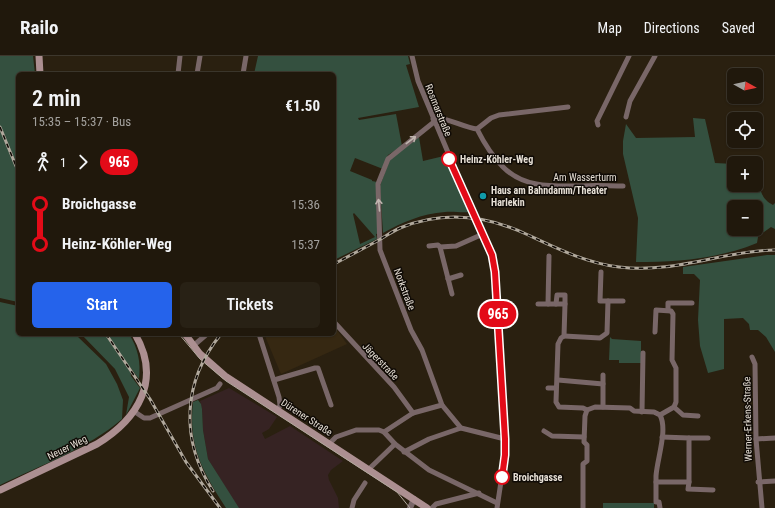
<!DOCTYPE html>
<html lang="en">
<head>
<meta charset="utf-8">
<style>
  :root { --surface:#20180c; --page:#282115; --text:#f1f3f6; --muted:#a2a09d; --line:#3d372d; --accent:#2563eb }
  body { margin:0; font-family:"Roboto Condensed",sans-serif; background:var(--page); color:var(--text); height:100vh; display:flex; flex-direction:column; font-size:15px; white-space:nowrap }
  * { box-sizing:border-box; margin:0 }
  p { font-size:13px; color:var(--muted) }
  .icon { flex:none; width:22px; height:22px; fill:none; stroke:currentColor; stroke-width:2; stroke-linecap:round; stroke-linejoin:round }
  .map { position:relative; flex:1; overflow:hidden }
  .side { position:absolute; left:16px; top:16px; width:320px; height:264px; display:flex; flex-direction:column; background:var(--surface); border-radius:6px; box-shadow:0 1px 3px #0004,0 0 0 1px var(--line) }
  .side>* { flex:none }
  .badge { padding:0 8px; border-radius:13px; font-size:14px; line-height:26px }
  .needle { width:26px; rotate:98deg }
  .tools { position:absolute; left:727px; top:12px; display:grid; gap:8px }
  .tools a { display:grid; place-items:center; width:36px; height:36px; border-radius:6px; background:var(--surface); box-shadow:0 1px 3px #0004,0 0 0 1px var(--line); font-size:20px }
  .map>.badge { position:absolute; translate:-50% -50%; box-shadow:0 0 0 2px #fff }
  .legs { display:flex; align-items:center; gap:6px; height:44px; padding:0 16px; font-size:13px }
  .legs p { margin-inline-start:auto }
  .summary { display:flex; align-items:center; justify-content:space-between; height:68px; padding:0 16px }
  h1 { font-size:22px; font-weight:600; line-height:30px }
  .cta { display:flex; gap:8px; margin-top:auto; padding:8px 16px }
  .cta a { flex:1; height:46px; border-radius:6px; background:var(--accent); color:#fff; font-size:16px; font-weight:600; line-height:46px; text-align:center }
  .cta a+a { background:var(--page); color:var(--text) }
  ul { padding:0 16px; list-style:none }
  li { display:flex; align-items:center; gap:14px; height:40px; font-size:15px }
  li i { display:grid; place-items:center; width:6px; height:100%; margin:0 5px; background:currentColor }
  li i::after { content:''; width:10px; height:10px; margin:-5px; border:3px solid; border-radius:50%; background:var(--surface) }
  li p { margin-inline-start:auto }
  li:first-child i { background:linear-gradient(#0000 50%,currentColor 0) }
  li:last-child i { background:linear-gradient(currentColor 50%,#0000 0) }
  header { display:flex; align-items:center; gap:24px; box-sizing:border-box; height:56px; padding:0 20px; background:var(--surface); border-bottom:1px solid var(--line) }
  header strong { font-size:19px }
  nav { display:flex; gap:22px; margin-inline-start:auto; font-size:14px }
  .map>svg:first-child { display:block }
  .commercial { fill:#362323 }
  .built { fill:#362812 }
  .green { fill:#34503f; fill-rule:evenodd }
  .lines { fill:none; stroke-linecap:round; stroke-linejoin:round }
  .minor { stroke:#796768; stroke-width:5 }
  .tertiary { stroke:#796768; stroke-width:6 }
  .secondary { stroke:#ac8f91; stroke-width:7 }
  .tram { stroke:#b0a89c; stroke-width:1 }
  .rail-casing { stroke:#b0a89c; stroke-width:3 }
  .rail { stroke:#0f0a05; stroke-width:1.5; stroke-dasharray:4.5; stroke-linecap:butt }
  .oneway { stroke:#c0b5af }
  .line-1-casing { stroke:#fff; stroke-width:9 }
  .line-1 { stroke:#e30b18; stroke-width:6 }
  .stop-1-dot { fill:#fff; stroke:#e30b18; stroke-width:2 }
  .culture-dot { fill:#0f9aa8; stroke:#0f0a05; stroke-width:1.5 }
  .labels { text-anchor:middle; stroke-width:3; stroke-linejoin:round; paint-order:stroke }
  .street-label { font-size:10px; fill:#e6dfd5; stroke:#0f0a05 }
  .stop-label { font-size:10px; font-weight:bold; fill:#e6dfd5; stroke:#0f0a05; text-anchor:start }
  .poi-label { font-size:10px; font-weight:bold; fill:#e6dfd5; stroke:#0f0a05; text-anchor:start }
</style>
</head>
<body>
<header>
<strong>Railo</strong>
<nav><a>Map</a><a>Directions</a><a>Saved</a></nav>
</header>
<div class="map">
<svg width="775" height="452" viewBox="0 0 775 452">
  <rect width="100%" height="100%" fill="#2a2010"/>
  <!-- commercial -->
  <path class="commercial" d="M229 332 277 361 269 373 262 377 265 383 290 370 343 405 331 414 328 419 329 424 338 442 339 452H238L208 403 203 374 202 353 200 345Z"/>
  <!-- built -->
  <path class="built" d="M334 270 347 288 281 318 265 280 269 278H334Z"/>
  <!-- green -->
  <g class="green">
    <path d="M0 0H33L35 18H18V246L0 242Z"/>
    <path d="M258 0H408L410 8 406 9 419 51 358 62 359 64 396 58 402 90 388 99 383 113 355 102 350 115 372 124V125L377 126 380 177 376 178 377 183 334 204V18H254ZM354 157 375 181 360 188 353 158Z"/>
    <path d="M693 62 705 63 715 107 734 108V129H756V114C760 127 758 142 773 149L775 147V173L771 171 764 176 759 175 757 187C718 203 677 206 636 206L638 162 623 98V85L626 68 636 82 695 81ZM734 151H756V173H734Z"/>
    <path d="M419 81 423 105 444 100 470 156C461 157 453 155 445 156 421 158 403 166 383 177L380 130 390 103Z"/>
    <path d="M767 199H775V296L766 281 758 274H750L749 268 743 262 724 263V313L708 317 700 290 698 264 700 224 694 218H683V211Z"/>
    <path d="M0 246 18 250V278H75L77 280 106 308 117 328 123 344 122 363C87 393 41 409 0 429Z"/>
    <path d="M81 278H129C138 292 141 306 139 323L130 311 131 320 140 332 126 359 129 341 115 313Z"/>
    <path d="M610 281 612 283 641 285V307H619V304H609Z"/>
    <path d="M198 344 201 348 202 353 203 374 208 403 239 452H226C203 416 188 391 193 346Z"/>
    <rect x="603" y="447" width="51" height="5"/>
  </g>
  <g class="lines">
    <!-- minor -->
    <g class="minor">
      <path d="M412 0 418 25 494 206 505 399 497 452"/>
      <path d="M178 18 180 0"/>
      <path d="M197 18 200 0"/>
      <path d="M243 18 246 0"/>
      <path d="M626 61 630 45 655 0"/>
      <path d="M433 63C443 59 464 72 477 73 484 87 492 100 503 111 525 133 555 130 582 130 596 129 609 130 623 130"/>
      <path d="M434 66 388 103 378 128 380 194 411 274 422 294 442 349 461 372 505 383"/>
      <path d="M598 69 597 65 629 0"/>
      <path d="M477 73 491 62 499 59 568 51"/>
      <path d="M429 190 438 189 440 191 456 190 483 178"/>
      <path d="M440 191 452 238"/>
      <path d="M549 200 548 248H565L564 280 561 282 558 288 556 346 559 351 583 352 587 354"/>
      <path d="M448 223 461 219"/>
      <path d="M608 245H623"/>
      <path d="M538 248H548"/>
      <path d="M556 248 557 239H565V248"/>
      <path d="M668 253V247H692"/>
      <path d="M334 266 394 331 413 357"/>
      <path d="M655 276 656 254 671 255 673 258 672 304 676 312V346L674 351 660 359"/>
      <path d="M259 278 279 341 280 349 278 354"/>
      <path d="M564 280 600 282 607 277 608 245H600L601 216"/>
      <path d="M193 290 207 278"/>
      <path d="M752 301 755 308 756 383 762 452"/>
      <path d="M274 324 315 312H318L331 349"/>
      <path d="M558 324 603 328"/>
      <path d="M548 332H555"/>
      <path d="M603 351V319"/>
      <path d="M674 351 683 359 698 360"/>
      <path d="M135 356 144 362H150L217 332 220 328"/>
      <path d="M642 356 643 297"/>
      <path d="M544 375 552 380 584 381"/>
      <path d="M384 376 413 357 442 349"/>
      <path d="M689 382H708"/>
      <path d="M756 383 775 382"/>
      <path d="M330 387 336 381 356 374H379L384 376 395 388 429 414 497 447"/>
      <path d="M404 396 429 383 461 372"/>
      <path d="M369 413 395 388"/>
      <path d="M656 426H689V382L662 381"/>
      <path d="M689 426 688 433 713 434"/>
      <path d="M758 426 775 425"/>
      <path d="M352 452 354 444 365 427"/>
      <path d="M432 452 436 448 479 437"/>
      <path d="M583 452V408L587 405V389L584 386 585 360 587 354 595 351 630 352 634 355 654 356 660 359C668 374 657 403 656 420 656 429 656 437 656 446H659L660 452"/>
    </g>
    <!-- tertiary -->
    <path class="tertiary" d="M410 452 414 443"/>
    <!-- secondary -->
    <g class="secondary">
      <path d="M39 0 40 18"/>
      <path d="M185 278 200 298 225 320 427 452"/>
      <path d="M0 434 97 388C138 363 162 324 135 278"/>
    </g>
    <!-- tram -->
    <path class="tram" d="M179 278 200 303 226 325 397 436 410 452"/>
    <!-- rail casing -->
    <g class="rail-casing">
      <g id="rail">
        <path d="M0 71 18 115"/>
        <path d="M334 208C349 200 364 192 379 184 386 180 393 175 400 172 442 155 485 159 526 178 556 192 586 207 619 211 675 218 721 195 775 194"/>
        <path d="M106 278 150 343 186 406 220 452"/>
        <path d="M213 435C180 384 182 326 221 278"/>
      </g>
    </g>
    <!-- rail -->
    <use href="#rail" class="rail"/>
  </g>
  <!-- one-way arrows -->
  <defs><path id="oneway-shaft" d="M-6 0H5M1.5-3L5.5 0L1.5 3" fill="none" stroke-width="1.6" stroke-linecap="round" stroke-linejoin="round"/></defs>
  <g class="oneway">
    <use href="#oneway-shaft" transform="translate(411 84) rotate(-37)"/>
    <use href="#oneway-shaft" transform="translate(379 149) rotate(-95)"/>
  </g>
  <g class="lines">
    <!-- line-1 casing -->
    <g class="line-1-casing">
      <path id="line-1" d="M449 103 492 199 495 216 505 383V399L502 421"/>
    </g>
    <!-- line-1 -->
    <use href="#line-1" class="line-1"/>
  </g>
  <!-- markers -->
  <g class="stop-1-dot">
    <circle cx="449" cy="103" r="7"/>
    <circle cx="502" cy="421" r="7"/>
  </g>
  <circle class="culture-dot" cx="483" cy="140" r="4"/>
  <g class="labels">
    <!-- street labels -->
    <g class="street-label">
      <text transform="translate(439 54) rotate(68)" y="4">Rosmarstraße</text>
      <text x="585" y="125">Am Wasserturm</text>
      <text transform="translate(405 233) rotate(69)" y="4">Norkstraße</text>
      <text transform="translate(381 305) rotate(46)" y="4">Jägerstraße</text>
      <text transform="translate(307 361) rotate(33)" y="4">Dürener Straße</text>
      <text transform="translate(747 363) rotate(-91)" y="4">Werner-Erkens-Straße</text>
      <text transform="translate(67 391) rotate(-26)" y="4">Neuer Weg</text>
    </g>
    <!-- stop labels -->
    <g class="stop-label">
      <text x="460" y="107">Heinz-Köhler-Weg</text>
      <text x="513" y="425">Broichgasse</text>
    </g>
    <!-- poi labels -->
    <g class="poi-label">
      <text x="491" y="138">Haus am Bahndamm/Theater<tspan x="491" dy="12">Harlekin</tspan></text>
    </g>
  </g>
</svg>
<div class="tools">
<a><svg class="needle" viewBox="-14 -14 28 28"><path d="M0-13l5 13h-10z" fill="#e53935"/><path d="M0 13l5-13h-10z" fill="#a2a09d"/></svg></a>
<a><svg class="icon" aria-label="locate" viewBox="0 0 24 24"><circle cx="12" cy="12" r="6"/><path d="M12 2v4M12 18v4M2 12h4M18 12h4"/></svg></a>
<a>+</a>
<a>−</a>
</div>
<b class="badge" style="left:498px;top:258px;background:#e30b18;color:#fff">965</b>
<section class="side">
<div class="summary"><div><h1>2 min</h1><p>15:35 – 15:37 · Bus</p></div><b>€1.50</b></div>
<div class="legs"><svg class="icon" aria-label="walk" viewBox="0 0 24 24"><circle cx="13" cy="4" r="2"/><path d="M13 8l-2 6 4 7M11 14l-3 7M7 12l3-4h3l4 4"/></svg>1<svg class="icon" aria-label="forward" viewBox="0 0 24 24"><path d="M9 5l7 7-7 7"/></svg><b class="badge" style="background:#e30b18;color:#fff">965</b></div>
<ul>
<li><i style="color:#e30b18"></i><b>Broichgasse</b><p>15:36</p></li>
<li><i style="color:#e30b18"></i><b>Heinz-Köhler-Weg</b><p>15:37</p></li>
</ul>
<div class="cta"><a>Start</a><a>Tickets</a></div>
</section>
</div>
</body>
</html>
